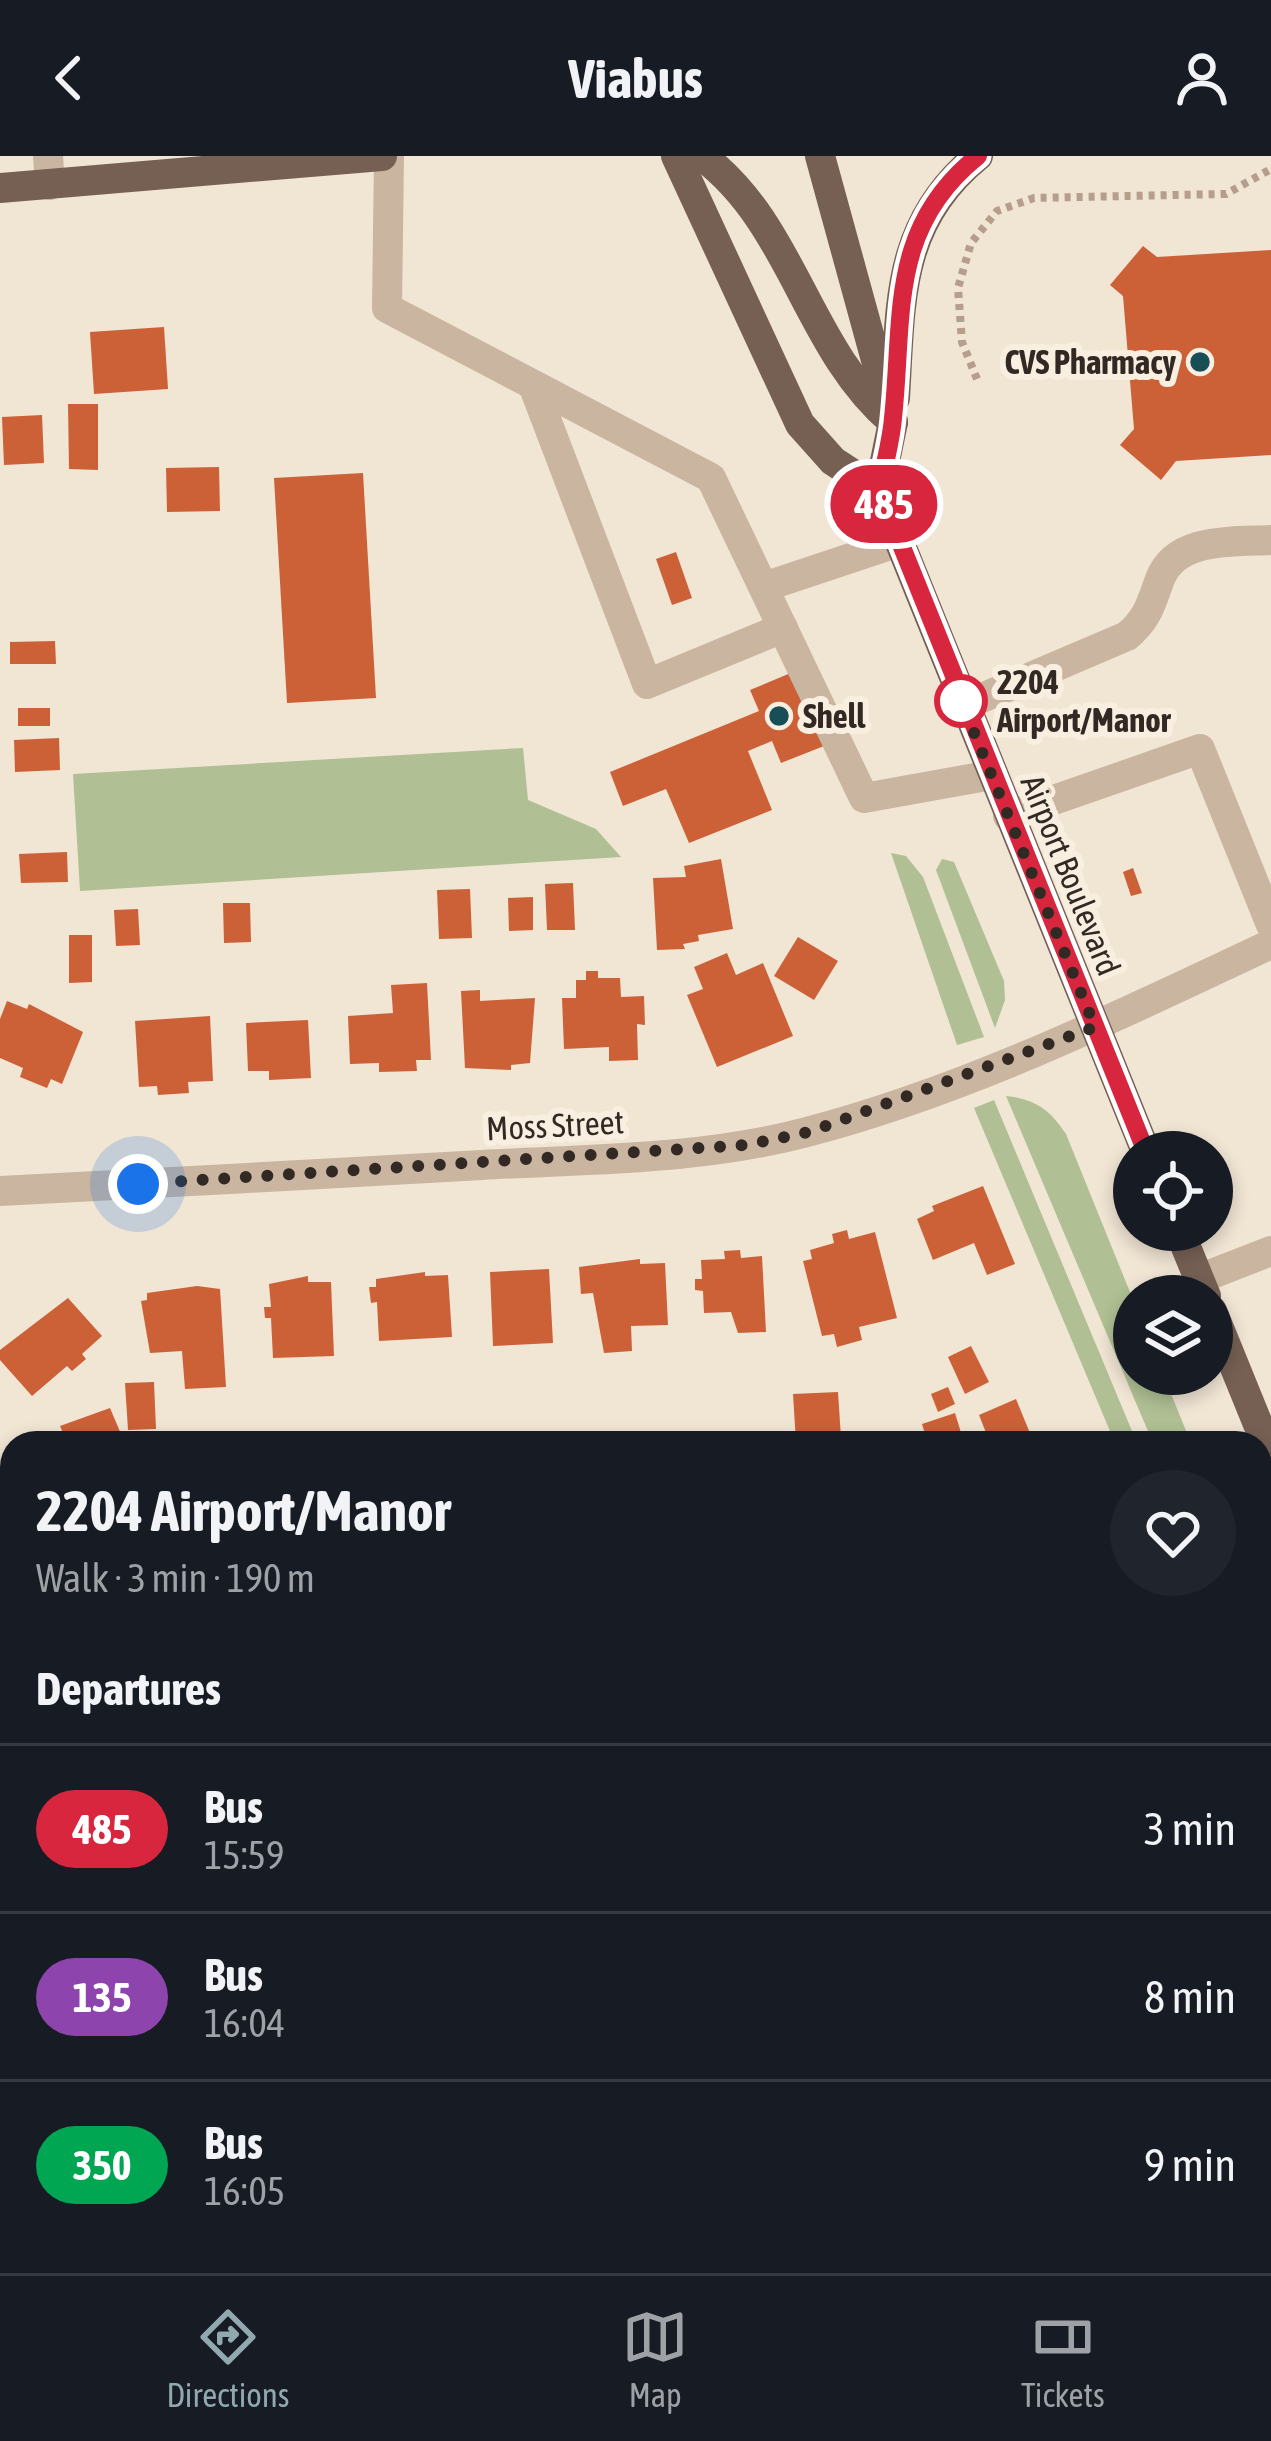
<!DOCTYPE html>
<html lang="en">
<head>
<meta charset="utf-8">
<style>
  :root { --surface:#171b24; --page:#20242c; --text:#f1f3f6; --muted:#9ea1a6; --line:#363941; --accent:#8fa9ae }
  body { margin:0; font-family:"Asap Condensed",sans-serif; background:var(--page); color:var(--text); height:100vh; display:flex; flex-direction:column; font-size:45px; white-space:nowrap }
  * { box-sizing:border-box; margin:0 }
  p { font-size:39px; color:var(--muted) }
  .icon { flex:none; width:66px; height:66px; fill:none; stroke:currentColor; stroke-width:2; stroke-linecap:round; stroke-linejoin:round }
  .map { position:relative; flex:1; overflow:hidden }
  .sheet { position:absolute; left:0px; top:1275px; width:1272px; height:843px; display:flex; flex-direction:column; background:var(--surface); border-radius:36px 36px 0 0; box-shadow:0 6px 18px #0003 }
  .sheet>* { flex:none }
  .badge { padding:0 24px; border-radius:39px; font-size:42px; line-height:78px }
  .buttons { position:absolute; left:1113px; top:975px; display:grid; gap:24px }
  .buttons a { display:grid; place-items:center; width:120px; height:120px; border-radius:50%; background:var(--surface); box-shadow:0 6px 18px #0003; font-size:60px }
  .you { position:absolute; width:60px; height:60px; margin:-30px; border:9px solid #fff; border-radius:50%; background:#1a73e8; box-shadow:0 0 0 18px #1a73e833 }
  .map>.badge { position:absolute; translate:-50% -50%; box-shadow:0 0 0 6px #fff }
  h2 { padding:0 36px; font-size:45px; line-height:108px }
  .round { display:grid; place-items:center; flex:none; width:126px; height:126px; border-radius:63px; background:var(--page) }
  .overview { display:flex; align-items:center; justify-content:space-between; height:204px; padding:0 36px }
  h1 { font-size:57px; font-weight:700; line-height:90px }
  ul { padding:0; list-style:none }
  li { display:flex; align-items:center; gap:36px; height:168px; padding:0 36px; border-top:3px solid var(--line) }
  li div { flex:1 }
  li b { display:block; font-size:45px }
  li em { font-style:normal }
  li .badge { min-width:132px; font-weight:700; text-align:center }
  header { display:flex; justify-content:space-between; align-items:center; height:156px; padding:0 36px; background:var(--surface); font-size:54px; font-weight:700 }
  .dock { display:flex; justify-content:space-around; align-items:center; height:168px; border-top:3px solid var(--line); background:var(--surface); font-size:33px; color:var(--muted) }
  .dock a { display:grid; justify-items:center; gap:6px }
  .dock .on { color:var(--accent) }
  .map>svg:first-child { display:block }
  .green { fill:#b0c094 }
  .building { fill:#cc6138 }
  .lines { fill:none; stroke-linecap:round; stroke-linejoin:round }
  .path { stroke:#b59e8b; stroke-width:8; stroke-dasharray:6 6; stroke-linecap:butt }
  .minor { stroke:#c9b5a0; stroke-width:30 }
  .major { stroke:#766054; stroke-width:30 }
  .line-casing { stroke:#fff; stroke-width:27 }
  .line { stroke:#d7263d; stroke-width:18 }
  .walk { stroke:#332924; stroke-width:12; stroke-dasharray:0 21.6 }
  .poi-dot { fill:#184f56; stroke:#f9efe0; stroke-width:4.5 }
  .stop-dot { fill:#fff; stroke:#d7263d; stroke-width:6 }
  .labels { text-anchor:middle; stroke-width:12; stroke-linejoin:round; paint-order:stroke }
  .poi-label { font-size:33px; font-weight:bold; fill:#332924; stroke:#f9efe0; text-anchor:end }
  .stop-label { font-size:33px; font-weight:bold; fill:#332924; stroke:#f9efe0; text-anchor:start }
  .street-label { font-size:33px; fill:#332924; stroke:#f9efe0 }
</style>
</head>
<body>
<header><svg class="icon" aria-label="back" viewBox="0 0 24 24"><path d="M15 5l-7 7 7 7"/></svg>Viabus<svg class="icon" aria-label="person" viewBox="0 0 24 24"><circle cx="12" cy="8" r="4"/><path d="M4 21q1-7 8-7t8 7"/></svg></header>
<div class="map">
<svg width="1271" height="2117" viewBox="0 0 1271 2117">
  <rect width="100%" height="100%" fill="#f1e5d4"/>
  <!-- green -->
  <g class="green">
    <path d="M523 592 528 644 596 673 621 701 80 735 73 618Z"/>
    <path d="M891 697 906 700 923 721 984 881 957 889Z"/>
    <path d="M942 703 954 706 1004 825 1005 844 995 872 936 714Z"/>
    <path d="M1006 940C1036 943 1050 954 1066 978L1134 1146V1218H1163L1191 1287H1153Z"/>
    <path d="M994 944 1137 1287H1115L974 952Z"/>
    <path d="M1260 1513 1271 1520V1591L1260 1565Z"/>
    <path d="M1260 1595 1271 1621V1672L1260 1646Z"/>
  </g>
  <!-- building -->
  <g class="building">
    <path d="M1143 90 1157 101 1271 94V299L1176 305 1161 324 1120 289 1134 273 1123 140 1110 129Z"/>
    <path d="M164 171 168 233 94 238 90 176Z"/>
    <path d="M68 248H98V314L69 313Z"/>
    <path d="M42 259 44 307 4 309 2 261Z"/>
    <path d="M219 311 220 355 167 356 166 312Z"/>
    <path d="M363 317 376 542 287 547 274 322Z"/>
    <path d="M676 396 692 442 672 449 656 403Z"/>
    <path d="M55 485 56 508H10V486Z"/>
    <path d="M793 516 824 590 781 607 772 585 748 595 772 654 689 687 666 633 623 650 610 616 759 555 750 534Z"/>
    <rect x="18" y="552" width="32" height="18"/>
    <path d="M59 582 60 614 15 616 14 584Z"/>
    <path d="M67 696 68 726 21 727 19 698Z"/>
    <path d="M721 703 733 773 698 779 699 785 683 788 685 793 657 794 653 722 686 721 684 710Z"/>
    <path d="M1133 712 1142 737 1131 740 1123 716Z"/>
    <path d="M573 727 575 774H547L545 728Z"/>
    <path d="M470 733 472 782 439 783 437 734Z"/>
    <path d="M533 741V774L509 775 508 742Z"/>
    <path d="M223 747H250L251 786 224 787Z"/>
    <path d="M138 753 140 789 116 790 114 754Z"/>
    <path d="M69 779H92V826L69 827Z"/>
    <path d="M798 781 838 805 814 844 774 820Z"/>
    <path d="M727 797 736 819 763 807 793 880 717 911 687 839 703 833 694 811Z"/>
    <path d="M586 815H598V822H620L621 841 644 840 645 869 637 868 638 904 609 905V891L564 893 562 842H576V824H586Z"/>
    <path d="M427 827 431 904H416L417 915 379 916V907L350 908 348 860 393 857 391 829Z"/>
    <path d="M480 834V845L535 842 530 907 511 909V914L465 912 461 835Z"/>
    <path d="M7 845 27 853 29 848 83 876 62 928 51 923 47 932 20 921 23 912 0 902V863Z"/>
    <path d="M210 860 213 925 188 926 189 937 158 939 157 930 139 931 135 865Z"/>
    <path d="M308 864 311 922 269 924V915H248L246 867Z"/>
    <path d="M983 1030 1015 1108 987 1119 974 1087 933 1104 917 1063 934 1055 932 1050Z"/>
    <path d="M847 1074 849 1083 875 1076 897 1162 859 1171 862 1184 837 1191 834 1178 822 1180 803 1105 812 1103 810 1094 834 1087 832 1078Z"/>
    <path d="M740 1094 741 1102 762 1100 766 1176 738 1177 731 1156 704 1157 703 1135 695 1134V1123H702L701 1104 725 1103 724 1095Z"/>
    <path d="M640 1103V1108L665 1107 668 1169 631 1170 632 1195 604 1197 593 1137 581 1138 579 1111Z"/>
    <path d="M549 1113 553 1187 493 1190 490 1116Z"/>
    <path d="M425 1116V1120L448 1119 452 1181 379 1185 377 1146 371 1147 369 1131H376V1123Z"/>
    <path d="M308 1120V1126H331L334 1200 273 1202 271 1162H265L264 1151H271L269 1128Z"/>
    <path d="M197 1130 220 1133 226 1231 185 1233 182 1195 150 1197 141 1145 147 1144V1137Z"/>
    <path d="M68 1142 102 1180 82 1198 86 1203 72 1215 67 1210 32 1240 0 1204V1194Z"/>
    <path d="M971 1190 989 1226 965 1238 948 1201Z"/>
    <path d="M154 1226 156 1273 128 1274 125 1227Z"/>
    <path d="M948 1231 955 1248 938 1256 931 1238Z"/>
    <path d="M838 1236 841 1282 796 1286 793 1238Z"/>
    <path d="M1016 1243 1034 1287H990L979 1259Z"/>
    <path d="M110 1252 121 1278 98 1287H67L60 1270Z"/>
    <path d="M955 1257 962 1280 928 1287 922 1268Z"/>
    <path d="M5 1875 12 1978 0 1980V1876Z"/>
    <path d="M1271 1931V1996L1260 1969V1935Z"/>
    <path d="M0 2026H9L12 2089 0 2090Z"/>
    <rect x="396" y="2106" width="65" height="11"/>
    <path d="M511 2106H575L576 2117H512Z"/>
    <path d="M616 2106H689V2114L617 2117Z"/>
    <path d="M731 2106H791V2109L771 2111 772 2117H732Z"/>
    <path d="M840 2106H859V2113L841 2114Z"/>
  </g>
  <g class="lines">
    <!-- path -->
    <path class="path" d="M977 223 962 186 958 132 971 87 997 55 1034 42 1226 38 1271 13"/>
    <!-- minor -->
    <g class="minor">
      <path d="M48 0 50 29"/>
      <path d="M389 0 387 152 711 322 864 642 992 619"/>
      <path d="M533 229 647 528 783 472"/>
      <path d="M764 431 899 386"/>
      <path d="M963 550 1127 480C1148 463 1151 447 1160 423 1176 381 1233 386 1271 384"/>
      <path d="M1008 660 1200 593 1271 769"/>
      <path d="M0 1035C161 1027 321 1018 482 1009 590 1003 702 1004 807 976 968 934 1122 858 1271 788"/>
      <path d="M1199 1123 1271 1095"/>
      <path d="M1260 1456 1271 1452"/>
      <path d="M0 1506 12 1534"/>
      <path d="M124 2117 125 2106"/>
      <path d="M1246 2117 1271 2107"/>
    </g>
    <!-- major -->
    <g class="major">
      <path d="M676 0 800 268 833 305 879 335"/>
      <path d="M702 0C794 69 806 192 893 266"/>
      <path d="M820 0 893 266 879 335 1146 996"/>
      <path d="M0 32 382 0"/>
      <path d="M895 242C901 146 896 67 978 0"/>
      <path d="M1179 1074 1206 1140"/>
      <path d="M1212 1155 1271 1300"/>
    </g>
  </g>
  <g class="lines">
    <!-- line casing -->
    <g class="line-casing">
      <path id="line" d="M978 0C888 72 904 159 893 262 891 286 884 311 879 334L1146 996"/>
    </g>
    <!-- line -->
    <use href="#line" class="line"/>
    <!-- walk -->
    <path class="walk" d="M138 1028 746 989 809 976 1095 871 961 545"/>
  </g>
  <!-- markers -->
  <g class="poi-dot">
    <circle cx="1200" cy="206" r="12"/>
    <circle cx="779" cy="560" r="12"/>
  </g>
  <circle class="stop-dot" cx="961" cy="545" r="24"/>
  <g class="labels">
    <!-- poi labels -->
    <g class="poi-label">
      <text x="1176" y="218">CVS Pharmacy</text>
      <text x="803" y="572" text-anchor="start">Shell</text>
    </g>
    <!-- stop labels -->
    <g class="stop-label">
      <text x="997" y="538">2204<tspan x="997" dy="38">Airport/Manor</tspan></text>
    </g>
    <!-- street labels -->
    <g class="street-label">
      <text transform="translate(1071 719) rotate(68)" y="12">Airport Boulevard</text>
      <text transform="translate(555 969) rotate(-3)" y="12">Moss Street</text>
    </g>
  </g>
</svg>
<div class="buttons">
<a><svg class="icon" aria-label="locate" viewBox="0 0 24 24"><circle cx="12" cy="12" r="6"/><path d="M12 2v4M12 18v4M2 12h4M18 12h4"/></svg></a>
<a><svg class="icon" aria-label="layers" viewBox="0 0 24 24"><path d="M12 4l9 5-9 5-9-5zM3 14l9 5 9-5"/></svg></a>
</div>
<div class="you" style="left:138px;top:1028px"></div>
<b class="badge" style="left:884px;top:348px;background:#d7263d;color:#fff">485</b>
<section class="sheet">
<div class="overview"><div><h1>2204 Airport/Manor</h1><p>Walk · 3 min · 190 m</p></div><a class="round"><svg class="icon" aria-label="heart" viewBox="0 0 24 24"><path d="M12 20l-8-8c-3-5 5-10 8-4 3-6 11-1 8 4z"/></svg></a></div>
<h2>Departures</h2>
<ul>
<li><span class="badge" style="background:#d7263d;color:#fff">485</span><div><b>Bus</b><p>15:59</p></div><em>3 min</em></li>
<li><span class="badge" style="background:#8e44ad;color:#fff">135</span><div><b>Bus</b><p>16:04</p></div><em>8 min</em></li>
<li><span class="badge" style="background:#00a651;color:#fff">350</span><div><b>Bus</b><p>16:05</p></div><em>9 min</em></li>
</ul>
</section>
</div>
<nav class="dock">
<a class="on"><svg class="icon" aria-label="directions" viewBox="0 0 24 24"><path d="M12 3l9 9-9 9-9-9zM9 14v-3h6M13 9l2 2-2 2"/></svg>Directions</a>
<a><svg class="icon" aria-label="map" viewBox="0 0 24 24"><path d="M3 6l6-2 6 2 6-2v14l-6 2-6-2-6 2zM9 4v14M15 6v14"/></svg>Map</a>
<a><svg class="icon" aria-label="tickets" viewBox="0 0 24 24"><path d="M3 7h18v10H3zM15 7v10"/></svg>Tickets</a>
</nav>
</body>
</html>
